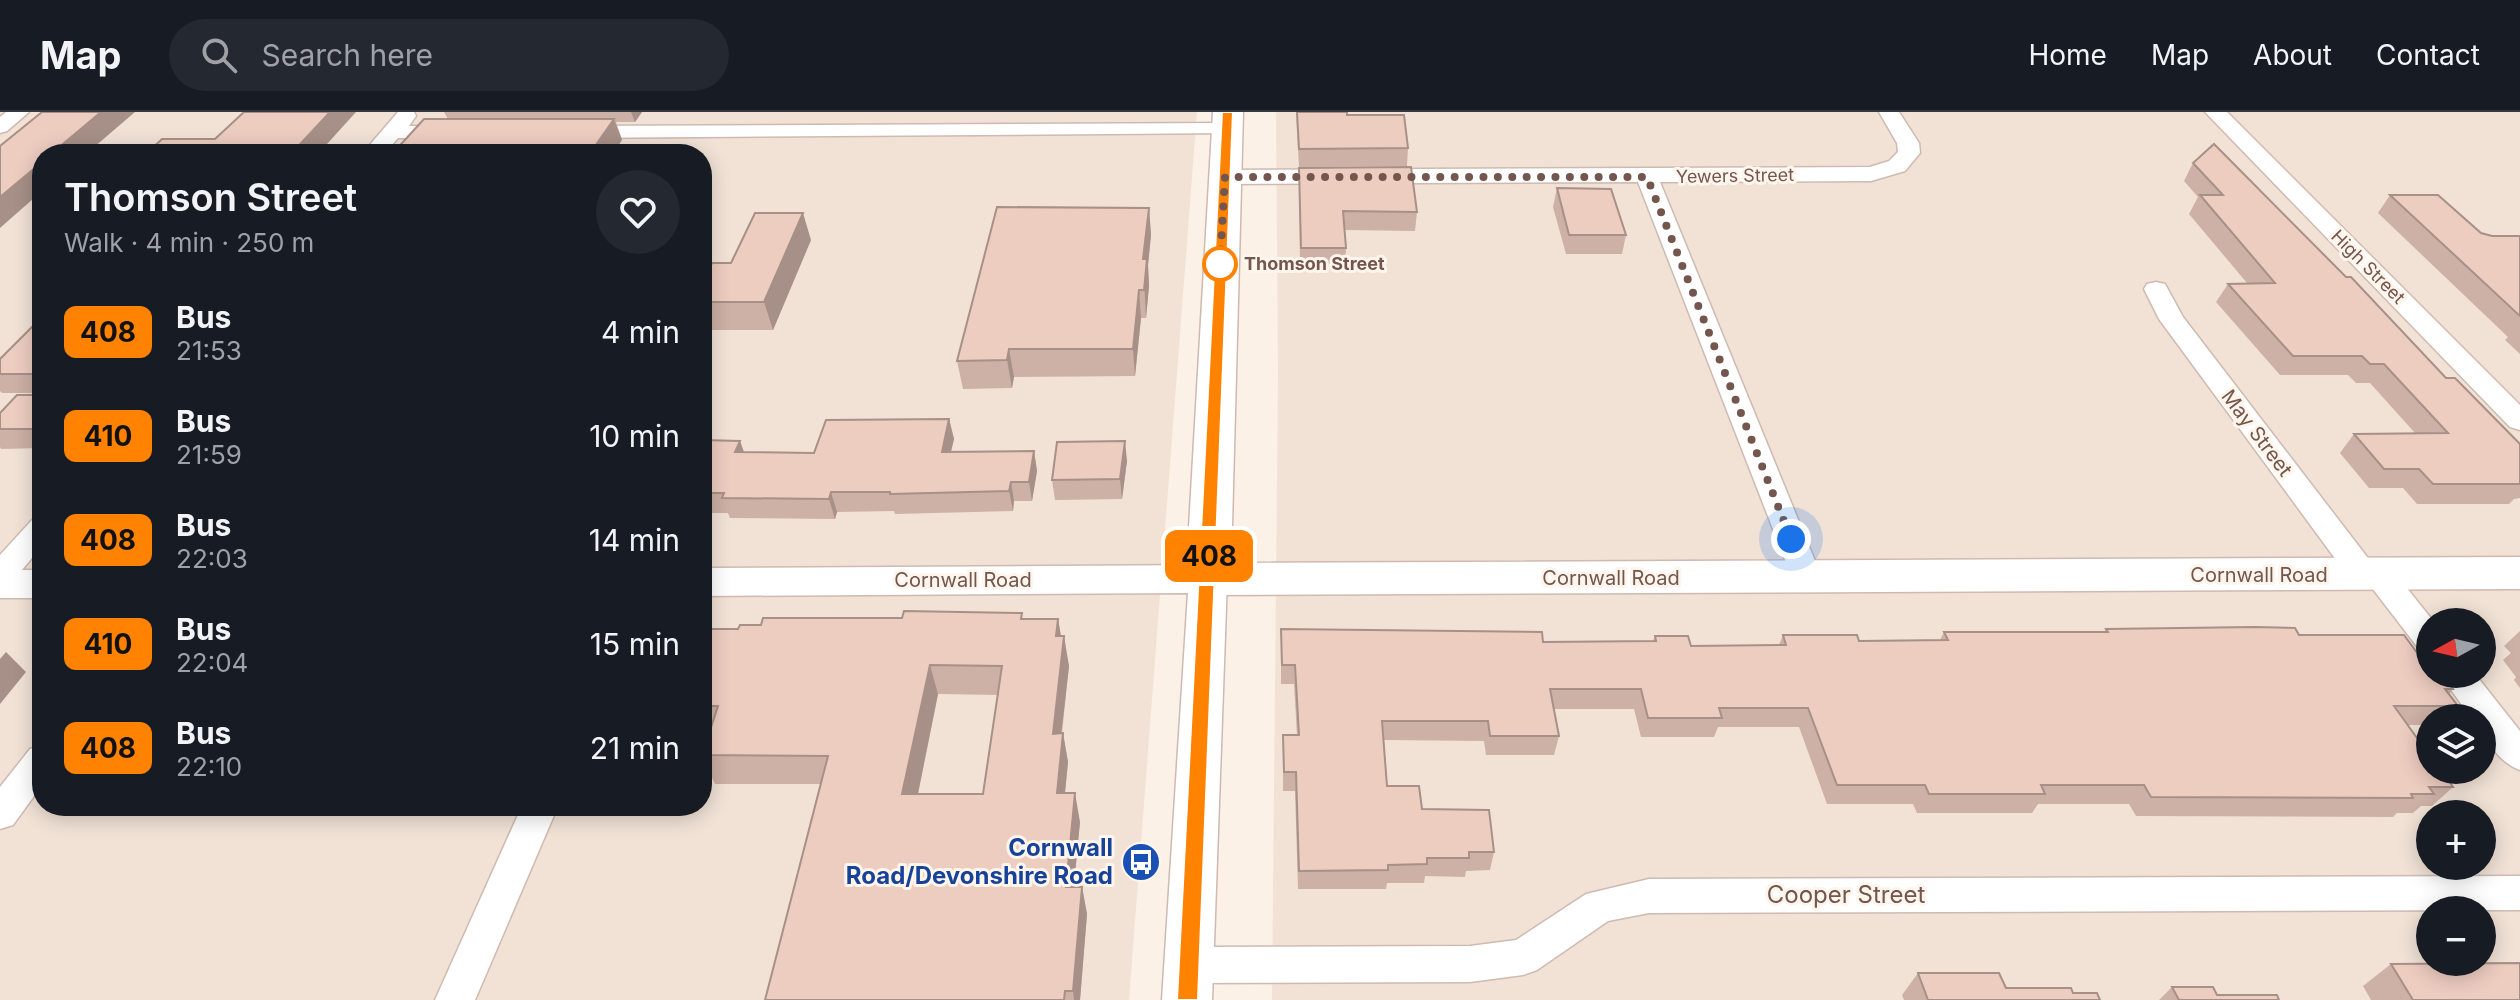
<!DOCTYPE html>
<html lang="en">
<head>
<meta charset="utf-8">
<style>
  :root { --surface:#171b24; --page:#242831; --text:#f1f3f6; --muted:#9ea1a6; --line:#363941 }
  body { margin:0; font-family:Inter,sans-serif; background:var(--page); color:var(--text); height:100vh; display:flex; flex-direction:column; font-size:30px; white-space:nowrap }
  * { box-sizing:border-box; margin:0 }
  p { font-size:26px; color:var(--muted) }
  .icon { flex:none; width:44px; height:44px; fill:none; stroke:currentColor; stroke-width:2; stroke-linecap:round; stroke-linejoin:round }
  .map { position:relative; flex:1; overflow:hidden }
  .panel { position:absolute; left:32px; top:32px; width:680px; height:672px; display:flex; flex-direction:column; background:var(--surface); border-radius:32px; box-shadow:0 4px 20px #0003 }
  .panel>* { flex:none }
  .badge { padding:0 16px; border-radius:12px; font-size:28px; line-height:52px }
  .needle { width:52px; rotate:262deg }
  .tools { position:absolute; left:2416px; top:496px; display:grid; gap:16px }
  .tools a { display:grid; place-items:center; width:80px; height:80px; border-radius:50%; background:var(--surface); box-shadow:0 4px 20px #0003; font-size:40px }
  .you { position:absolute; width:40px; height:40px; margin:-20px; border:6px solid #fff; border-radius:50%; background:#1a73e8; box-shadow:0 0 0 12px #1a73e833 }
  .map>.badge { position:absolute; translate:-50% -50%; box-shadow:0 0 0 4px #fff }
  .round { display:grid; place-items:center; flex:none; width:84px; height:84px; border-radius:42px; background:var(--page) }
  .summary { display:flex; align-items:center; justify-content:space-between; height:136px; padding:0 32px }
  h1 { font-size:38px; font-weight:600; line-height:60px }
  ul { padding:0; list-style:none }
  li { display:flex; align-items:center; gap:24px; height:104px; padding:0 32px }
  li div { flex:1 }
  li b { display:block; font-size:30px }
  li em { font-style:normal }
  li .badge { min-width:88px; font-weight:700; text-align:center }
  header { display:flex; align-items:center; gap:48px; box-sizing:border-box; height:112px; padding:0 40px; background:var(--surface); border-bottom:2px solid var(--line) }
  header strong { font-size:38px }
  nav { display:flex; gap:44px; margin-inline-start:auto; font-size:28px }
  .search { width:560px; height:72px; background:var(--page); display:flex; align-items:center; gap:20px; box-sizing:border-box; padding:0 28px; border-radius:44px; color:var(--muted); font-size:30px }
  .map>svg:first-child { display:block }
  .residential { fill:#f2e2d6; fill-rule:evenodd }
  .lines { fill:none; stroke-linecap:round; stroke-linejoin:round }
  .minor-casing { stroke:#cebab1; stroke-width:3 }
  .tertiary-casing { stroke:#cebab1; stroke-width:3 }
  .secondary-casing { stroke:#d0b9af; stroke-width:3 }
  .minor { fill:#fff; fill-rule:evenodd }
  .tertiary { fill:#fff; fill-rule:evenodd }
  .secondary { fill:#fff; fill-rule:evenodd }
  .wall { fill:#cdb0a6; fill-rule:evenodd }
  .shaded-wall { fill:#a79087 }
  .building { fill:#eecdc1; stroke:#a79087; stroke-width:2; fill-rule:evenodd }
  .line { fill:#ff8200; stroke:#fff; stroke-width:2 }
  .walk { stroke:#73564d; stroke-width:8; stroke-dasharray:0 14.4 }
  .stop-dot { fill:#fff; stroke:#ff8200; stroke-width:4 }
  .labels { text-anchor:middle; stroke-width:6; stroke-linejoin:round; paint-order:stroke }
  .far-street-label { font-size:18px; fill:#73564d; stroke:#fef5ed }
  .far-stop-label { font-size:18px; font-weight:bold; fill:#73564d; stroke:#fef5ed; text-anchor:start }
  .street-label { font-size:20px; fill:#73564d; stroke:#fef5ed }
  .near-transit-label { font-size:24px; font-weight:bold; fill:#164399; stroke:#fef5ed; text-anchor:end }
  .near-street-label { font-size:24px; fill:#73564d; stroke:#fef5ed }
</style>
</head>
<body>
<header>
<strong>Map</strong>
<div class="search"><svg class="icon" aria-label="search" viewBox="0 0 24 24"><circle cx="10" cy="10" r="6"/><path d="M15 15l6 6"/></svg>Search here</div>
<nav><a>Home</a><a>Map</a><a>About</a><a>Contact</a></nav>
</header>
<div class="map">
<svg width="2520" height="888" viewBox="0 0 2520 888">
  <rect width="100%" height="100%" fill="#fbf1e7"/>
  <!-- residential -->
  <g class="residential">
    <path d="M0 0H1197L1129 888H0ZM42 42H702V694H42Z"/>
    <path d="M1276 0H2520V888H1272L1278 261ZM2430 510H2482V562H2430ZM2430 606H2482V658H2430ZM2430 702H2482V754H2430ZM2430 798H2482V850H2430Z"/>
  </g>
  <g class="lines">
    <!-- minor casing -->
    <g class="minor-casing">
      <g id="minor">
        <path d="M6 0H29L7 19 0 21V5Z"/>
        <path d="M398 0H414L416 4 409 14H454L465 20 454 26H398L384 42H362Z"/>
        <path d="M1879 0H1899L1919 31 1920 41 1905 59 1871 69 1660 70 1822 466 1818 474 1807 477 1796 474 1792 466 1638 70 1225 72 1214 65 1225 58 1870 55 1889 49 1898 40 1897 31Z"/>
        <path d="M2205 0H2227L2520 293V318L2510 315Z"/>
        <path d="M1227 11 1234 13 1237 17 1234 21 578 26 567 20 578 14Z"/>
        <path d="M2156 170 2165 172 2183 205 2374 454 2390 455 2434 510H2430V540L2419 537 2369 472 2353 471 2159 207 2144 177 2147 172Z"/>
        <path d="M42 405V434L11 471 0 474V443L32 408Z"/>
        <path d="M2440 562H2475L2520 619V658C2500 651 2482 627 2482 606H2471Z"/>
        <path d="M42 633V673L13 713 0 717V675L30 637Z"/>
        <path d="M522 694H558L475 888H435Z"/>
        <path d="M2520 764V798L1649 801 1608 809 1537 858 1523 863 1470 870 1189 871 1175 866 1170 853 1175 840 1189 835 1470 834 1516 828 1586 782 1649 767Z"/>
      </g>
    </g>
    <!-- tertiary casing -->
    <g class="tertiary-casing">
      <g id="tertiary">
        <path d="M1208 453 1222 457 1227 467 1212 888H1162L1188 481 702 484V456Z"/>
        <rect x="0" y="458" width="42" height="28"/>
      </g>
    </g>
    <!-- secondary casing -->
    <g class="secondary-casing">
      <path id="secondary" d="M1213 0H1243L1231 451 2520 445V477L1208 483 1192 479 1186 467Z"/>
    </g>
    <!-- minor -->
    <use href="#minor" class="minor"/>
    <!-- tertiary -->
    <use href="#tertiary" class="tertiary"/>
    <!-- secondary -->
    <use href="#secondary" class="secondary"/>
  </g>
  <!-- wall -->
  <g class="wall">
    <path d="M444 0H642L635 10H616L622 28 448 7Z"/>
    <path d="M1296 0H1347V3L1408 36 1407 54 1299 55Z"/>
    <path d="M2193 51 2446 266 2520 332V386L2514 387 2509 392H2417L2403 376H2369L2340 341 2354 322 2415 321 2370 271H2356L2348 263H2280L2216 190 2228 172 2247 171 2189 102 2198 85 2184 69Z"/>
    <path d="M1299 56 1417 100 1415 119 1344 118 1346 136 1345 155H1300Z"/>
    <path d="M1557 76 1626 123 1622 142H1566L1553 95Z"/>
    <path d="M2390 83 2481 121 2492 124H2520V242L2505 228 2508 225 2378 101Z"/>
    <path d="M1149 96 1151 123 1148 153 1149 174 1146 206H1141L1135 264 1014 265 1012 276 963 277 957 249Z"/>
    <path d="M811 128 773 218H702V171L731 151Z"/>
    <path d="M42 205V281H2L0 279V247Z"/>
    <path d="M42 283V336L1 337 0 335V301Z"/>
    <path d="M949 307 954 327 951 340 1034 339 1037 359 1032 389H1014L1013 399 895 402 894 399 837 400 835 407 730 406 728 401H702V328L740 329 744 340 814 341Z"/>
    <path d="M1127 349 1122 387 1055 388 1052 368Z"/>
    <path d="M1024 507H1058L1061 524 1069 554 1062 621H1063L1068 650 1065 681 1080 710 1074 775H1082L1087 802 1080 888H765L820 672H715L702 645V640L708 623H702V517H738L761 513ZM938 582 998 583 983 682H918Z"/>
    <path d="M1281 517 1543 530 1653 529 1655 524 1691 534 1779 533 1783 523 1859 529 1940 528 1944 520H2104L2106 517 2299 523 2418 542 2453 577 2449 582 2458 594 2446 606H2430V613H2408L2453 675 2432 694H2421L2413 701H2397L2393 705 2136 704 2129 692H2038L2032 701H1917L1913 692H1827L1799 615H1718L1714 625H1641L1634 597H1554L1559 624 1554 643H1486L1484 629 1383 628 1387 674 1422 697 1494 740 1490 758 1466 759 1465 765 1425 764 1424 771H1387L1386 777H1298L1295 679H1283V623H1297L1294 572H1281Z"/>
    <path d="M2520 519V576L2514 568 2516 565 2503 548 2511 541 2504 534Z"/>
    <path d="M2391 852 2520 888H2371L2363 874Z"/>
    <path d="M1918 861 2006 876 2073 881 2100 888H1904L1902 883Z"/>
    <path d="M2172 875 2217 883 2279 888H2159Z"/>
  </g>
  <!-- shaded-wall -->
  <g class="shaded-wall">
    <path d="M101 0H135L86 42H51Z"/>
    <path d="M330 0H356L318 42H291Z"/>
    <path d="M631 0H642L635 10Z"/>
    <path d="M614 7 622 28 613 42H595L593 37Z"/>
    <path d="M42 50V79L0 116V85Z"/>
    <path d="M1149 96 1151 123 1148 153 1149 174 1146 206 1143 147Z"/>
    <path d="M803 101 811 128 773 218 764 190Z"/>
    <path d="M1139 178 1141 206 1135 264 1133 237Z"/>
    <path d="M1009 237 1014 265 1012 276 1007 248Z"/>
    <path d="M949 307 954 327 946 359 942 340Z"/>
    <path d="M740 329 747 349 735 340Z"/>
    <path d="M1125 329 1127 349 1122 387 1120 367Z"/>
    <path d="M1034 339 1037 359 1032 389 1029 370Z"/>
    <path d="M1011 370 1014 389 1013 399 1009 379Z"/>
    <path d="M831 380 837 400 835 407 829 387Z"/>
    <path d="M1058 507 1063 536 1064 524 1069 554 1058 650 1053 622 1056 524Z"/>
    <path d="M6 540 26 560 0 592V547Z"/>
    <path d="M930 553 938 582 912 711 902 682Z"/>
    <path d="M1063 621 1068 650 1062 710 1057 681Z"/>
    <path d="M1075 681 1080 710 1071 802 1066 775Z"/>
    <path d="M1082 775 1087 802 1080 888H1074L1073 879Z"/>
  </g>
  <!-- building -->
  <g class="building">
    <path d="M42 0H101L51 42H42V50L0 85V34Z"/>
    <path d="M244 0H330L291 42H146L162 27H215Z"/>
    <path d="M1297 0H1347V3H1404L1408 36 1299 37Z"/>
    <path d="M424 7H614L593 37 610 38 607 42H392Z"/>
    <path d="M2214 32 2346 165H2351L2446 266H2455L2520 332V372H2433L2419 357H2384L2354 322 2448 321 2384 252H2370L2362 244H2293L2228 172 2275 171 2200 83H2223L2193 51Z"/>
    <path d="M1411 55 1417 100 1343 99 1346 136H1301L1299 56Z"/>
    <path d="M1557 76 1611 77 1626 123H1569Z"/>
    <path d="M2390 83H2438L2481 121 2492 124H2520V204Z"/>
    <path d="M997 95 1149 96 1143 147H1147L1144 178H1139L1133 237H1009L1007 248 957 249Z"/>
    <path d="M755 101H803L764 190H702V171L712 151H731Z"/>
    <path d="M42 205V262H0V247Z"/>
    <path d="M17 283H42V314L39 317H0V301Z"/>
    <path d="M949 307 942 340 1034 339 1029 370H1011L1009 379 890 382V380H831L829 387 722 386 724 381H702V328L740 329 735 340 814 341 826 308Z"/>
    <path d="M1125 329 1120 367 1052 368 1057 330Z"/>
    <path d="M904 499 1022 501 1021 507H1058L1056 524H1064L1053 622 1063 621 1057 681H1075L1066 775H1082L1073 879H1065L1064 888H765L828 644 702 643 718 594H702V517H738L740 513H761L763 506H902ZM930 553 1002 554 983 682H902Z"/>
    <path d="M2255 515 2295 516 2299 523H2404L2418 542H2426L2430 547V562H2442L2453 577H2445L2458 594H2394L2430 644V658H2441L2453 675H2429L2434 682H2411L2413 686 2151 685 2144 673H2041L2045 682H1929L1925 673H1837L1808 596H1719L1722 606H1648L1641 577H1550L1559 624H1490L1488 609H1382L1387 674H1419L1422 697 1489 698 1494 740H1469V746H1427V752L1388 753V758L1299 759 1296 660H1284L1283 623H1299L1295 553H1282L1281 517 1542 520 1543 530 1656 529 1655 524H1688L1691 534 1786 533 1783 523H1857L1859 529 1948 528 1944 520H2108L2106 517Z"/>
    <path d="M2520 851V888H2413L2391 852Z"/>
    <path d="M1918 861H1999L2006 876H2071L2073 881H2097L2100 888H1928Z"/>
    <path d="M2172 875H2213L2217 883H2277L2279 888H2179Z"/>
  </g>
  <!-- line -->
  <path class="line" d="M1222 0H1233C1220 296 1211 592 1198 888H1177C1194 592 1206 296 1222 0Z"/>
  <g class="lines">
    <!-- walk -->
    <path class="walk" d="M1220 152 1225 65H1647L1791 427"/>
  </g>
  <!-- icons -->
  <defs>
    <g id="bus-disc" transform="scale(2)"><circle r="9.5" fill="#1a4fb4" stroke="#fef5ed"/><path d="M-5-6H5V4H4V6H2V4H-2V6H-4V4H-5ZM-3.5-4V0h7V-4ZM-3.5 1.2v1.5H-2V1.2ZM2 1.2v1.5H3.5V1.2Z" fill="#fff"/></g>
  </defs>
  <g fill-rule="evenodd">
    <use href="#bus-disc" x="1141" y="750"/>
  </g>
  <!-- markers -->
  <circle class="stop-dot" cx="1220" cy="152" r="16"/>
  <g class="labels">
    <!-- far-street labels -->
    <g class="far-street-label">
      <text transform="translate(1735 64) rotate(-1)" y="6">Yewers Street</text>
      <text transform="translate(2368 155) rotate(45)" y="6">High Street</text>
    </g>
    <!-- far-stop labels -->
    <g class="far-stop-label">
      <text x="1244" y="158">Thomson Street</text>
    </g>
    <!-- street labels -->
    <g class="street-label">
      <text transform="translate(2257 321) rotate(53)" y="7">May Street</text>
      <text x="2259" y="470">Cornwall Road</text>
      <text x="1611" y="473">Cornwall Road</text>
      <text x="963" y="475">Cornwall Road</text>
    </g>
    <!-- near-transit labels -->
    <g class="near-transit-label">
      <text x="1113" y="744">Cornwall<tspan x="1113" dy="28">Road/Devonshire Road</tspan></text>
    </g>
    <!-- near-street labels -->
    <g class="near-street-label">
      <text x="1846" y="791">Cooper Street</text>
    </g>
  </g>
</svg>
<div class="tools">
<a><svg class="needle" viewBox="-14 -14 28 28"><path d="M0-13l5 13h-10z" fill="#e53935"/><path d="M0 13l5-13h-10z" fill="#9ea1a6"/></svg></a>
<a><svg class="icon" aria-label="layers" viewBox="0 0 24 24"><path d="M12 4l9 5-9 5-9-5zM3 14l9 5 9-5"/></svg></a>
<a>+</a>
<a>−</a>
</div>
<div class="you" style="left:1791px;top:427px"></div>
<b class="badge" style="left:1209px;top:444px;background:#ff8200;color:#111">408</b>
<section class="panel">
<div class="summary"><div><h1>Thomson Street</h1><p>Walk · 4 min · 250 m</p></div><a class="round"><svg class="icon" aria-label="heart" viewBox="0 0 24 24"><path d="M12 20l-8-8c-3-5 5-10 8-4 3-6 11-1 8 4z"/></svg></a></div>
<ul>
<li><span class="badge" style="background:#ff8200;color:#111">408</span><div><b>Bus</b><p>21:53</p></div><em>4 min</em></li>
<li><span class="badge" style="background:#ff8200;color:#111">410</span><div><b>Bus</b><p>21:59</p></div><em>10 min</em></li>
<li><span class="badge" style="background:#ff8200;color:#111">408</span><div><b>Bus</b><p>22:03</p></div><em>14 min</em></li>
<li><span class="badge" style="background:#ff8200;color:#111">410</span><div><b>Bus</b><p>22:04</p></div><em>15 min</em></li>
<li><span class="badge" style="background:#ff8200;color:#111">408</span><div><b>Bus</b><p>22:10</p></div><em>21 min</em></li>
</ul>
</section>
</div>
</body>
</html>
